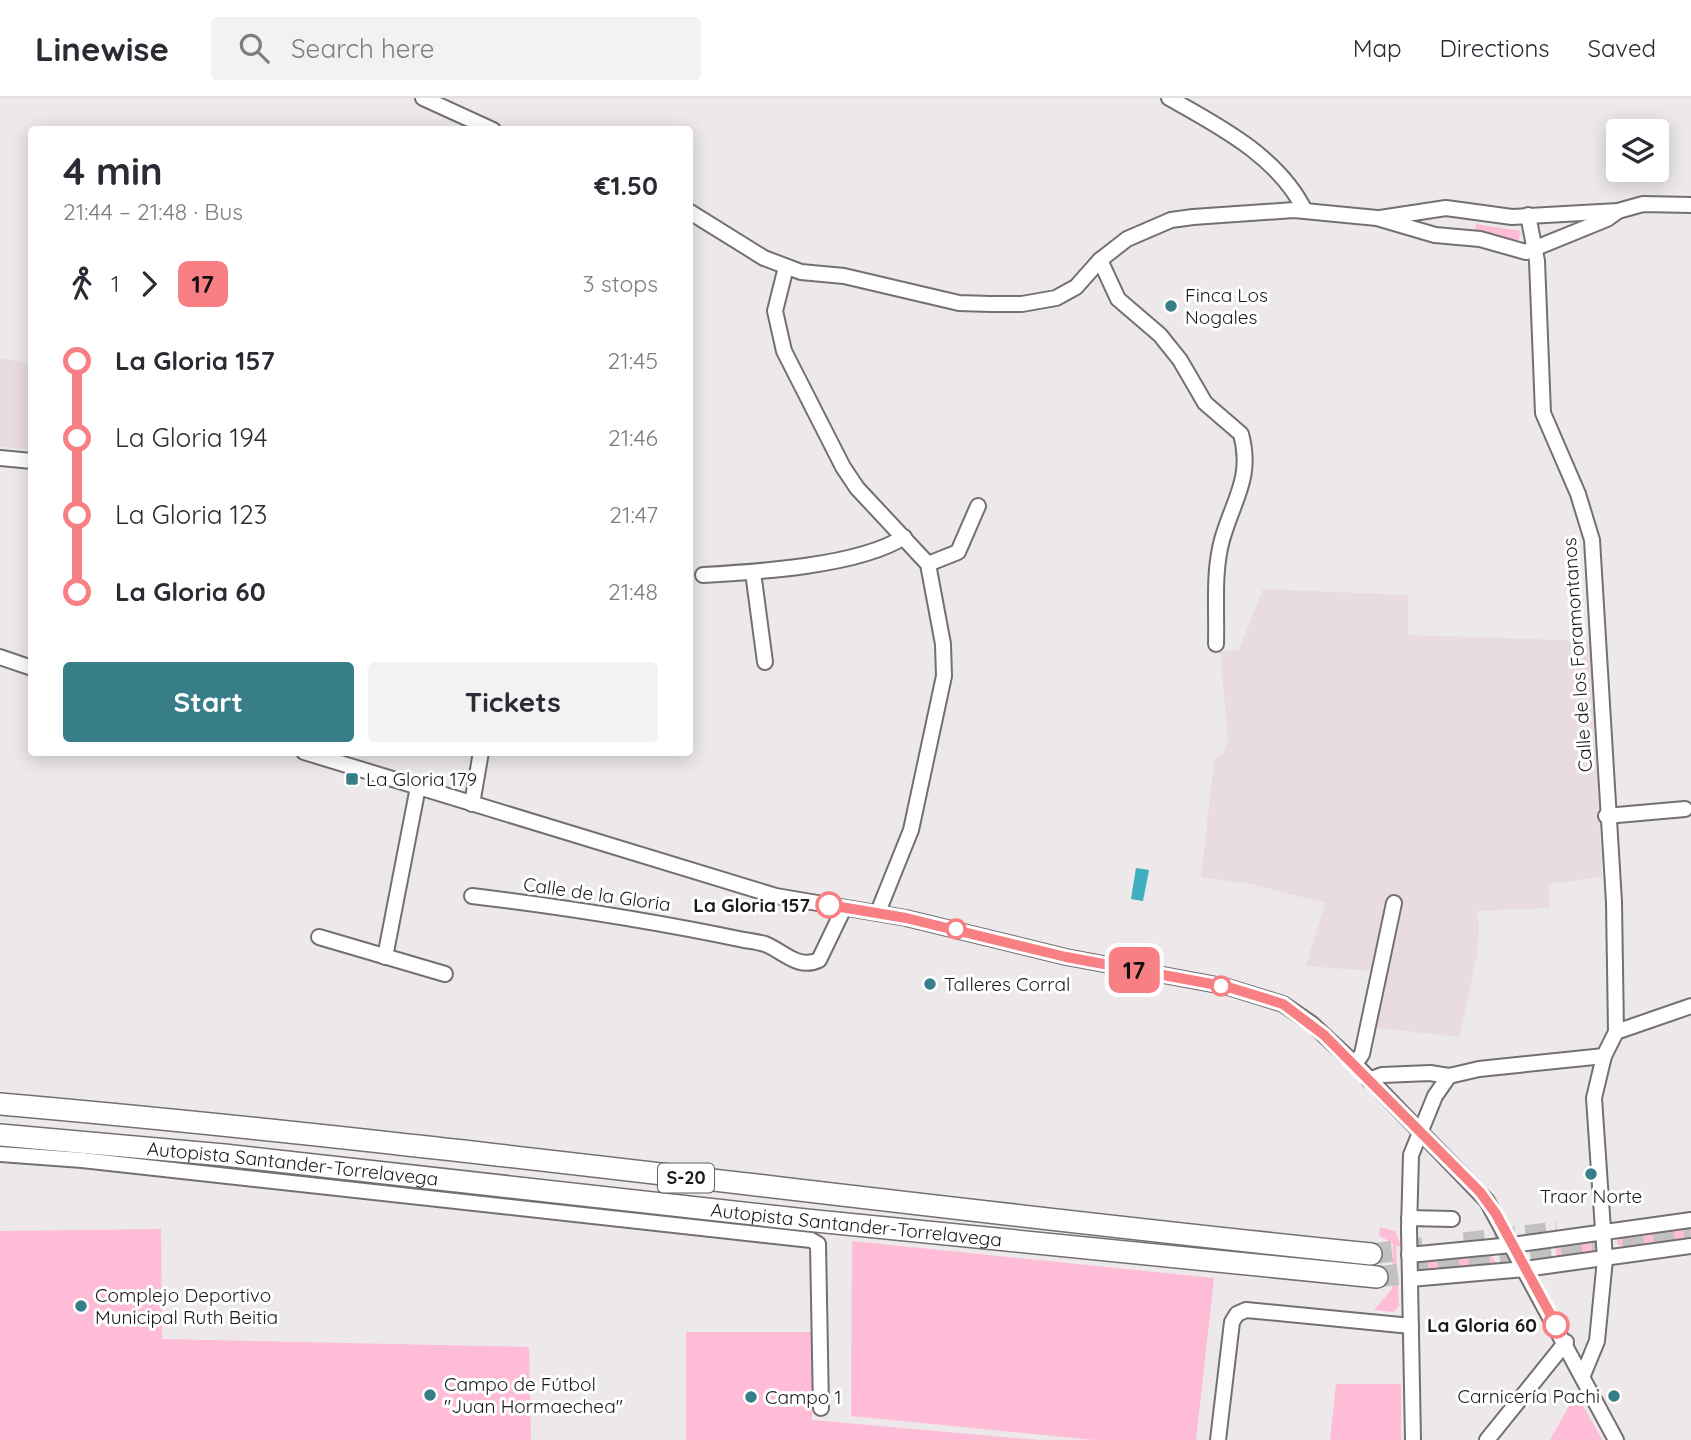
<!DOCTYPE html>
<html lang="en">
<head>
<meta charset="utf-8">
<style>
  :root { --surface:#fff; --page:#f2f2f3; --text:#2b2b33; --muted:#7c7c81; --line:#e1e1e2; --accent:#377e89 }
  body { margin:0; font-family:Quicksand,sans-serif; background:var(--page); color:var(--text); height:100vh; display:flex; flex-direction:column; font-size:26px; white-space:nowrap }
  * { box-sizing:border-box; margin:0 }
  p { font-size:23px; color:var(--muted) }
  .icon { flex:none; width:38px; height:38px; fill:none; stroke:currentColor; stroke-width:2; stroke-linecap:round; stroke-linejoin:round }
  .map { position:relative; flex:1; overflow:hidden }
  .sheet { position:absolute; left:28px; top:28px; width:665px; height:630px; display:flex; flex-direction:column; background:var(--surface); border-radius:7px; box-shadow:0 4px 18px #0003 }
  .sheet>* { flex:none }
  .badge { padding:0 14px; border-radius:10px; font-size:24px; line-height:46px }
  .fabs { position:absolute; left:1606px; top:21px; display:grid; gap:14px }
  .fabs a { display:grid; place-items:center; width:63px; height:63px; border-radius:7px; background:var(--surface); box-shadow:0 4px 18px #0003; font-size:35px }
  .map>.badge { position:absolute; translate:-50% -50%; box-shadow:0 0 0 4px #fff }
  .legs { display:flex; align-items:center; gap:10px; height:77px; padding:0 35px; font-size:23px }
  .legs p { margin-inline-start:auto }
  .headline { display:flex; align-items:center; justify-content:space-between; height:119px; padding:0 35px }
  h1 { font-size:38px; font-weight:700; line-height:52px }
  .primary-button { display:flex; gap:14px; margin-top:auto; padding:14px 35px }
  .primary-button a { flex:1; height:80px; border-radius:7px; background:var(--accent); color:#fff; font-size:28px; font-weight:700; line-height:80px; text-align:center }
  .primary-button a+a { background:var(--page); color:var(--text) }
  ul { padding:0 35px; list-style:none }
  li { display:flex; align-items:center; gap:24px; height:77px; font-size:26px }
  li i { display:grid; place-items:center; width:10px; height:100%; margin:0 9px; background:currentColor }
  li i::after { content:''; width:18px; height:18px; margin:-9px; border:5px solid; border-radius:50%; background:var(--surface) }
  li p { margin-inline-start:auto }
  li:first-child i { background:linear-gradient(#0000 50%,currentColor 0) }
  li:last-child i { background:linear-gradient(currentColor 50%,#0000 0) }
  header { display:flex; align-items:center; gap:42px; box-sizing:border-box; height:98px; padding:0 35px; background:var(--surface); border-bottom:2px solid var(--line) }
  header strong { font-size:33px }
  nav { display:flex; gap:38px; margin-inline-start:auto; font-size:24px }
  .search { width:490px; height:63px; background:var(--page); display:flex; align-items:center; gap:18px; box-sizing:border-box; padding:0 24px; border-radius:7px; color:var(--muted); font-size:26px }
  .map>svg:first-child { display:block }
  .built { fill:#e8dce0 }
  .green { fill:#febcd7 }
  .water { fill:#3faebe }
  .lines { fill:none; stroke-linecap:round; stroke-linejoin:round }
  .highway-tunnel { stroke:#c3c0c0; stroke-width:21; stroke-dasharray:21 10; stroke-linecap:butt }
  .minor-casing { stroke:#747072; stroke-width:18 }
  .highway-casing { stroke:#747072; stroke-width:24 }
  .minor { stroke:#fff; stroke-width:14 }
  .highway { stroke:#fff; stroke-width:21 }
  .line-1-casing { stroke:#fff; stroke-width:16 }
  .line-1 { stroke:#f88084; stroke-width:10 }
  .poi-dot { fill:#377e89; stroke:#fff; stroke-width:2.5 }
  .stop-1-dot { fill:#fff; stroke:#f88084; stroke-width:3.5 }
  .labels { text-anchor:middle; stroke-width:6; stroke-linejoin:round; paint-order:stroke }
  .shield { fill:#fff; stroke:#5f5f5f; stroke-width:2 }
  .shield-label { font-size:18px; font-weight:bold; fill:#1b1a1a }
  .poi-label { font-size:19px; fill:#1b1a1a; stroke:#fff; text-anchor:start }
  .street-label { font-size:19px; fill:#1b1a1a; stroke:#fff }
  .stop-label { font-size:19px; font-weight:bold; fill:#1b1a1a; stroke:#fff; text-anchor:end }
</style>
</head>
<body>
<header>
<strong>Linewise</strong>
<div class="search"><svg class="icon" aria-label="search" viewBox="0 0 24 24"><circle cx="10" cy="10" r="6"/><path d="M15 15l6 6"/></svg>Search here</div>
<nav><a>Map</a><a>Directions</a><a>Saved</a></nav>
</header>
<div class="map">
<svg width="1691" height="1342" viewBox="0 0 1691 1342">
  <rect width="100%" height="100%" fill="#ede9ea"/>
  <!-- built -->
  <g class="built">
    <path d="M0 260 31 266V352L0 348Z"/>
    <path d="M1263 491 1408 497V537L1591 543 1602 779 1548 786 1550 810 1476 813 1479 825 1477 859 1459 939 1377 930 1401 806 1389 804 1371 873 1306 868 1325 805 1251 786 1201 779 1214 661 1224 655 1228 641 1220 553 1239 552Z"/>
  </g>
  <!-- green -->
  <g class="green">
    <path d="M1476 126 1521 133 1518 145 1480 135 1475 132Z"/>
    <path d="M1691 1125V1141L1626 1150 1617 1146V1139Z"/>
    <path d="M1380 1129 1395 1133 1401 1148H1396L1399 1208 1393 1214 1374 1212 1392 1191 1393 1146 1379 1137Z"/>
    <path d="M161 1131 162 1241 529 1249 531 1342H0V1133Z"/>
    <path d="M1593 1142 1596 1148 1591 1156 1557 1162 1555 1146Z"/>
    <path d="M852 1143 1214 1180 1196 1342H1095L851 1318Z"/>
    <path d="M1490 1155 1499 1170 1420 1174 1417 1168 1419 1163Z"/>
    <path d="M686 1234H812V1322L1039 1342H686Z"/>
    <path d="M1336 1286H1401V1342H1330Z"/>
    <path d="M1576 1295 1602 1342H1550Z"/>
  </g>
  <!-- water -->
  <path class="water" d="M1136 770 1149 772 1143 803 1131 801Z"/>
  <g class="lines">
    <!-- highway-tunnel -->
    <g class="highway-tunnel">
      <path d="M1464 1145 1557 1134"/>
      <path d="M1371 1156 1428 1149"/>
      <path d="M1377 1179 1691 1141"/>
    </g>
    <!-- minor casing -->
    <g class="minor-casing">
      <g id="minor">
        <path d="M423 0 493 32"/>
        <path d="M1169 0C1219 28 1279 59 1305 113"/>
        <path d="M690 114 764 160 801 174 844 178 959 205 990 206H1022L1056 200 1076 189 1100 162 1127 141 1171 122 1193 119 1294 112 1377 120 1435 137 1480 141 1526 154 1607 121 1618 113"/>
        <path d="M1528 117 1537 163 1543 315 1578 396 1592 442 1614 804 1616 934 1604 958 1594 1000 1605 1161 1597 1243 1583 1277"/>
        <path d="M1380 120 1446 110 1512 119 1618 113 1643 106 1691 107"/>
        <path d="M1100 162 1118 201 1160 237 1180 262 1205 305 1241 336C1253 380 1233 402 1222 442 1213 474 1217 512 1216 546"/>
        <path d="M786 169 775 213 784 253 843 369 857 390 928 466 943 546 944 578 911 732 878 814"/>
        <path d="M0 360 32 363"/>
        <path d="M928 466 958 454 978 408"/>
        <path d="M753 474 765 564"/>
        <path d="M703 477C757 474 859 468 904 439"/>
        <path d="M0 559 32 570"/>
        <path d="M304 654 776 798 906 820 1066 859 1228 889 1283 906 1312 926 1355 966 1487 1103 1616 1342"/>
        <path d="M472 706 481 654"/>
        <path d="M1606 718 1685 711"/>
        <path d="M472 798C563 809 653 823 744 842 750 843 758 844 765 846 783 853 798 872 819 862L844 810"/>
        <path d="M319 839 445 876"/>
        <path d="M385 859 418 689"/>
        <path d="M1616 934 1691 908"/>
        <path d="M1355 966 1362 956 1394 805"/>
        <path d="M1369 982 1382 977 1430 975 1449 978 1479 971 1604 958"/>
        <path d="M0 1056 82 1062 811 1142 818 1146 821 1310"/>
        <path d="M1409 1120 1452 1121"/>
        <path d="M1409 1157 1512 1147 1691 1122"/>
        <path d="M1410 1181 1525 1171 1691 1148"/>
        <path d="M1218 1342 1232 1224 1237 1216 1246 1212 1411 1228"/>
        <path d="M1413 1342 1409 1131 1411 1057 1435 998 1449 978"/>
        <path d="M1487 1342 1566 1244"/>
      </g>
    </g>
    <!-- highway casing -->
    <g class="highway-casing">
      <g id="highway">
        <path d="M0 1006C458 1046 914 1110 1371 1156"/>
        <path id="s1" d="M0 1037 224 1057 806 1122 1377 1179"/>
      </g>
    </g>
    <!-- minor -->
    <use href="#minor" class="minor"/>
    <!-- highway -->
    <use href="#highway" class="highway"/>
  </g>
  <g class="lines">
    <!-- line-1 casing -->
    <g class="line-1-casing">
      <path id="line-1" d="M829 807 906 820 1066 859 1228 889 1283 906 1324 937 1480 1094 1496 1116 1556 1227"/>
    </g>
    <!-- line-1 -->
    <use href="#line-1" class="line-1"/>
  </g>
  <!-- markers -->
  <g class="poi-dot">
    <circle cx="1171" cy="208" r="7"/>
    <rect x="345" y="674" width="14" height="14" rx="3.5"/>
    <circle cx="930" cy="886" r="7"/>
    <circle cx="1591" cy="1076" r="7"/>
    <circle cx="81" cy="1208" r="7"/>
    <circle cx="430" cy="1297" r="7"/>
    <circle cx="1614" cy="1298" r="7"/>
    <circle cx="751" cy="1299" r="7"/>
  </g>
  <g class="stop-1-dot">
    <circle cx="829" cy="807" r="12"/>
    <circle cx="956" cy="831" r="9"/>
    <circle cx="1221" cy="888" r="9"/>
    <circle cx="1556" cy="1227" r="12"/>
  </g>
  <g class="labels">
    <!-- shield labels -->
    <rect class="shield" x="658" y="1065.5" width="56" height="29" rx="5"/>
    <g class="shield-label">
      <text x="686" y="1086">S-20</text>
    </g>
    <!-- poi labels -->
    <g class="poi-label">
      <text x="1185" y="204">Finca Los<tspan x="1185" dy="22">Nogales</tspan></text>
      <text x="366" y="688">La Gloria 179</text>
      <text x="944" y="893">Talleres Corral</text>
      <text x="1591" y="1105" text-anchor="middle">Traor Norte</text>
      <text x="95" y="1204">Complejo Deportivo<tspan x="95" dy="22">Municipal Ruth Beitia</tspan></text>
      <text x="444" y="1293">Campo de Fútbol<tspan x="444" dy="22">"Juan Hormaechea"</tspan></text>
      <text x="1600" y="1305" text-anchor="end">Carnicería Pachi</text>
      <text x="765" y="1306">Campo 1</text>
    </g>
    <!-- street labels -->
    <g class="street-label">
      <text transform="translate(1577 557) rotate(-94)" y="7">Calle de los Foramontanos</text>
      <text transform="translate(597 796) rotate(8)" y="7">Calle de la Gloria</text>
      <text dy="7" stroke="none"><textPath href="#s1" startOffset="294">Autopista Santander-Torrelavega</textPath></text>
      <text dy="7" stroke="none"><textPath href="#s1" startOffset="861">Autopista Santander-Torrelavega</textPath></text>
    </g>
    <!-- stop labels -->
    <g class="stop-label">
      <text x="810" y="814">La Gloria 157</text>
      <text x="1537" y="1234">La Gloria 60</text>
    </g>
  </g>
</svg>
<div class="fabs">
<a><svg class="icon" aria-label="layers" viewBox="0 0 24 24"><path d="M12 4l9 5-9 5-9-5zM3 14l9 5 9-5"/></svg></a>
</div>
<b class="badge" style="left:1134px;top:872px;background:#f88084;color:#111">17</b>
<section class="sheet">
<div class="headline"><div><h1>4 min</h1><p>21:44 – 21:48 · Bus</p></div><b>€1.50</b></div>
<div class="legs"><svg class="icon" aria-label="walk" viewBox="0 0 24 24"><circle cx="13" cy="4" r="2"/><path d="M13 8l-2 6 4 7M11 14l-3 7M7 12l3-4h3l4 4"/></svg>1<svg class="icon" aria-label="forward" viewBox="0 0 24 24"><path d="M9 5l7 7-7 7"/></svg><b class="badge" style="background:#f88084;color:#111">17</b><p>3 stops</p></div>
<ul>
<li><i style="color:#f88084"></i><b>La Gloria 157</b><p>21:45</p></li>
<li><i style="color:#f88084"></i><span>La Gloria 194</span><p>21:46</p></li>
<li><i style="color:#f88084"></i><span>La Gloria 123</span><p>21:47</p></li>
<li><i style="color:#f88084"></i><b>La Gloria 60</b><p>21:48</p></li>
</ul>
<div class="primary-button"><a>Start</a><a>Tickets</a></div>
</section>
</div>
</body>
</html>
